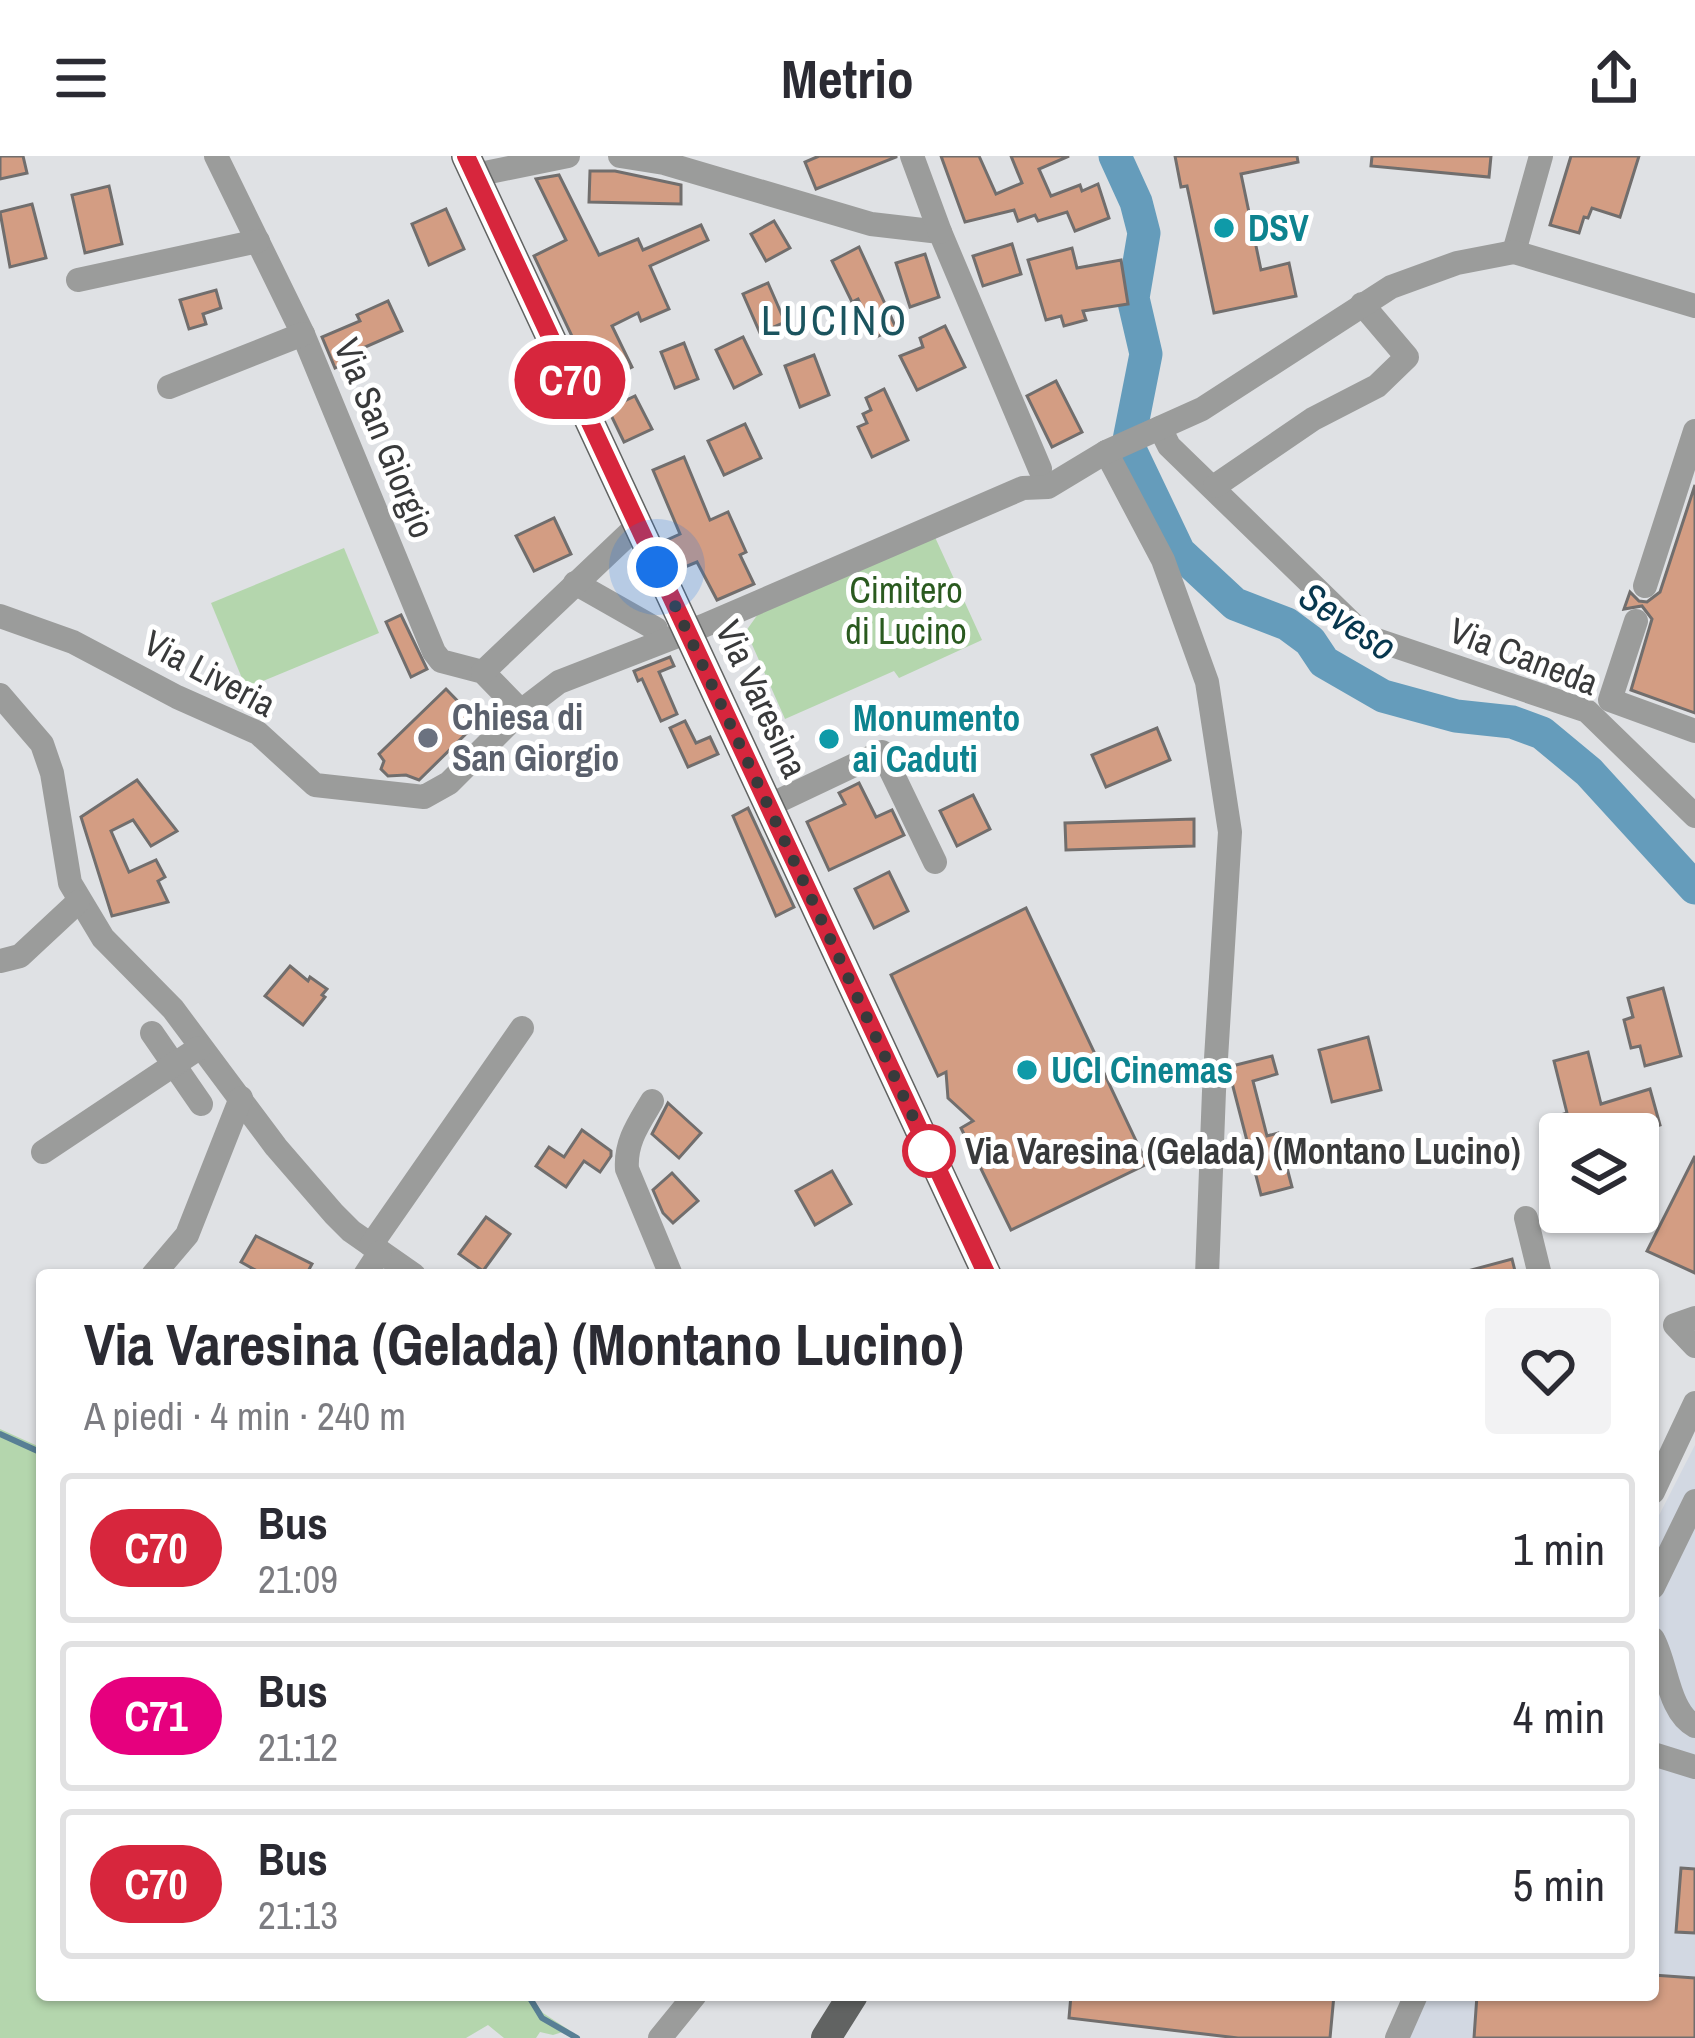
<!DOCTYPE html>
<html lang="it">
<head>
<meta charset="utf-8">
<style>
  :root { --surface:#fff; --page:#f2f2f3; --text:#2b2b33; --muted:#7c7c81; --line:#e1e1e2 }
  body { margin:0; font-family:"Archivo Narrow",sans-serif; background:var(--page); color:var(--text); height:100vh; display:flex; flex-direction:column; font-size:45px; white-space:nowrap }
  * { box-sizing:border-box; margin:0 }
  p { font-size:39px; color:var(--muted) }
  .icon { flex:none; width:66px; height:66px; fill:none; stroke:currentColor; stroke-width:2; stroke-linecap:round; stroke-linejoin:round }
  .map { position:relative; flex:1; overflow:hidden }
  .side { position:absolute; left:36px; top:1113px; width:1623px; height:732px; display:flex; flex-direction:column; background:var(--surface); border-radius:12px; box-shadow:0 3px 9px #0004 }
  .side>* { flex:none }
  .badge { padding:0 24px; border-radius:39px; font-size:42px; line-height:78px }
  .tools { position:absolute; left:1539px; top:957px; display:grid; gap:24px }
  .tools a { display:grid; place-items:center; width:120px; height:120px; border-radius:12px; background:var(--surface); box-shadow:0 3px 9px #0004; font-size:60px }
  .you { position:absolute; width:60px; height:60px; margin:-30px; border:9px solid #fff; border-radius:50%; background:#1a73e8; box-shadow:0 0 0 18px #1a73e833 }
  .map>.badge { position:absolute; translate:-50% -50%; box-shadow:0 0 0 6px #fff }
  .round { display:grid; place-items:center; flex:none; width:126px; height:126px; border-radius:12px; background:var(--page) }
  .head { display:flex; align-items:center; justify-content:space-between; height:204px; padding:0 48px }
  h1 { font-size:57px; font-weight:800; line-height:90px }
  ul { padding:0; list-style:none }
  li { display:flex; align-items:center; gap:36px; height:150px; margin:0 24px 18px; padding:0 24px; border:6px solid var(--line); border-radius:12px }
  li div { flex:1 }
  li b { display:block; font-size:45px }
  li em { font-style:normal }
  li .badge { min-width:132px; font-weight:700; text-align:center }
  header { display:flex; justify-content:space-between; align-items:center; height:156px; padding:0 48px; background:var(--surface); font-size:54px; font-weight:800 }
  .map>svg:first-child { display:block }
  .built { fill:#d2d8e2 }
  .green { fill:#b4d6ad }
  .lines { fill:none; stroke-linecap:round; stroke-linejoin:round }
  .stream { stroke:#587f95; stroke-width:6 }
  .river { stroke:#659cbb; stroke-width:33 }
  .building { fill:#d39d83; stroke:#716e6d; stroke-width:3 }
  .minor { stroke:#9b9c9b; stroke-width:24 }
  .major { stroke:#616362; stroke-width:30 }
  .line-casing { stroke:#fff; stroke-width:27 }
  .line { stroke:#d7263d; stroke-width:18 }
  .walk { stroke:#393a3b; stroke-width:12; stroke-dasharray:0 21.6 }
  .culture-dot { fill:#0f9aa8; stroke:#fff; stroke-width:4.5 }
  .worship-dot { fill:#6b7280; stroke:#fff; stroke-width:4.5 }
  .stop-dot { fill:#fff; stroke:#d7263d; stroke-width:6 }
  .labels { text-anchor:middle; stroke-width:10; stroke-linejoin:round; paint-order:stroke }
  .culture-label { font-size:36px; font-weight:bold; fill:#0d838f; stroke:#fff; text-anchor:start }
  .street-label { font-size:36px; fill:#393a3b; stroke:#fff }
  .park-label { font-size:36px; fill:#2a5a1f; stroke:#fff }
  .worship-label { font-size:36px; font-weight:bold; fill:#5b616d; stroke:#fff; text-anchor:start }
  .stop-label { font-size:36px; font-weight:bold; fill:#393a3b; stroke:#fff; text-anchor:start }
  .water-label { font-size:39px; font-style:italic; fill:#07374e; stroke:#fff }
  .quarter-label { font-size:42px; letter-spacing:3px; fill:#1b545e; stroke:#fff }
</style>
</head>
<body>
<header><svg class="icon" aria-label="menu" viewBox="0 0 24 24"><path d="M4 6h16M4 12h16M4 18h16"/></svg>Metrio<svg class="icon" aria-label="share" viewBox="0 0 24 24"><path d="M12 15V3M7 8l5-5 5 5M5 13v7h14v-7"/></svg></header>
<div class="map">
<svg width="1695" height="1882" viewBox="0 0 1695 1882">
  <rect width="100%" height="100%" fill="#dfe1e4"/>
  <!-- built -->
  <path class="built" d="M1695 1289V1882H1402L1421 1839H1653V1572L1658 1566 1653 1524V1371Z"/>
  <!-- green -->
  <g class="green">
    <path d="M934 379 982 484 899 522 894 515 785 563 746 475 758 458Z"/>
    <path d="M344 392 379 477 246 532 211 447Z"/>
    <path d="M0 1273 42 1292V1839H529L543 1857 569 1874 553 1879 540 1876 536 1882H504L488 1869 466 1882H0Z"/>
  </g>
  <g class="lines">
    <!-- stream -->
    <g class="stream">
      <path d="M0 1278 42 1297"/>
      <path d="M528 1839 542 1862 577 1882"/>
    </g>
    <!-- river -->
    <path class="river" d="M1115 0 1136 46 1144 77 1133 142 1146 198 1128 289 1179 396 1235 448 1287 468 1310 485 1324 506 1383 540 1456 560 1512 566 1542 577 1589 616 1695 732"/>
  </g>
  <!-- building -->
  <g class="building">
    <path d="M0 0H23L27 17 0 23Z"/>
    <path d="M819 0H896V1L816 33 805 6Z"/>
    <path d="M941 0H979L996 38 1022 27 1011 0H1069L1039 13 1051 40 1080 29 1082 35 1098 28 1109 62 1075 75 1067 56 1038 65 1035 59 1018 65 1014 54 965 66Z"/>
    <path d="M1175 0H1297L1298 6 1241 18 1261 114 1289 107 1296 140 1214 157 1187 30 1181 31Z"/>
    <path d="M1372 0H1491L1489 21 1371 10Z"/>
    <path d="M1571 0H1639L1620 61 1592 52 1588 62 1584 61 1579 77 1550 69Z"/>
    <path d="M590 15H615L681 29V48L589 46Z"/>
    <path d="M559 19 599 99 638 83 643 94 701 69 708 84 650 110 669 153 641 165 638 157 612 170 632 211 595 229 534 100 566 84 536 23Z"/>
    <path d="M109 30 122 88 85 97 72 39Z"/>
    <path d="M32 48 46 102 10 111 0 56Z"/>
    <path d="M446 53 464 93 429 109 412 68Z"/>
    <path d="M774 65 790 92 766 105 751 78Z"/>
    <path d="M1012 88 1021 118 983 130 973 100Z"/>
    <path d="M859 91 896 172 876 181 858 143 852 146 832 105Z"/>
    <path d="M1072 92 1077 112 1121 104 1128 148 1083 155 1086 164 1064 170 1061 160 1046 164 1028 104Z"/>
    <path d="M925 98 939 141 910 151 896 107Z"/>
    <path d="M768 127 785 166 760 177 743 138Z"/>
    <path d="M216 134 221 152 203 158 206 168 189 173 180 144Z"/>
    <path d="M388 145 402 175 356 195 359 201 335 212 322 181 360 165 357 159Z"/>
    <path d="M945 170 965 211 917 234 900 200 923 191 920 182Z"/>
    <path d="M743 181 761 218 734 232 716 194Z"/>
    <path d="M684 187 698 223 675 232 661 196Z"/>
    <path d="M814 199 829 239 800 251 785 210Z"/>
    <path d="M1056 225 1082 276 1052 291 1027 240Z"/>
    <path d="M884 233 908 284 872 301 858 271 867 267 863 258 871 254 866 242Z"/>
    <path d="M635 240 652 273 624 286 608 253Z"/>
    <path d="M745 268 761 302 724 319 708 285Z"/>
    <path d="M684 301 710 364 728 356 746 396 740 399 754 428 717 444 697 406 680 413 667 384 680 378 653 314Z"/>
    <path d="M1695 329V557L1631 534 1652 463 1642 450 1624 453 1630 436 1639 445 1647 446 1660 436Z"/>
    <path d="M554 362 571 398 534 415 516 380Z"/>
    <path d="M401 459 427 513 411 521 386 466Z"/>
    <path d="M670 501 674 510 659 516 677 558 661 565 642 523 638 525 634 515Z"/>
    <path d="M446 533 478 566 419 624 406 619 388 620 381 613 384 605 379 598Z"/>
    <path d="M685 565 696 587 710 581 718 598 688 611 670 572Z"/>
    <path d="M1157 572 1170 604 1106 631 1092 599Z"/>
    <path d="M137 624 177 675 151 690 133 664 111 675 129 716 156 704 165 721 158 725 168 746 112 760 81 661Z"/>
    <path d="M859 627 876 661 892 654 904 679 829 714 807 666 845 648 839 637Z"/>
    <path d="M973 639 990 673 957 690 940 655Z"/>
    <path d="M748 652 794 751 776 760 733 660Z"/>
    <path d="M1194 663V690L1066 694 1065 667Z"/>
    <path d="M889 716 908 755 874 772 855 733Z"/>
    <path d="M1026 752 1147 1008 1011 1074 961 972 973 965 948 942 946 916 938 920 891 819Z"/>
    <path d="M290 810 308 825 310 821 327 833 322 839 325 841 303 869 265 840Z"/>
    <path d="M1663 832 1681 900 1645 910 1640 890 1631 892 1624 864 1633 861 1628 842Z"/>
    <path d="M1368 881 1381 934 1332 946 1319 894Z"/>
    <path d="M1588 896 1601 948 1650 933 1660 969 1630 978H1560V1012L1556 1013 1542 965 1567 957 1554 905Z"/>
    <path d="M1272 900 1277 918 1253 925 1267 980 1278 977 1292 1031 1261 1039 1231 923 1232 910Z"/>
    <path d="M668 947 701 977 679 1002 652 978Z"/>
    <path d="M582 974 611 995V1000L600 1016 584 1005 566 1031 536 1010 549 991 564 1001Z"/>
    <path d="M1695 1000V1117L1647 1095Z"/>
    <path d="M832 1015 851 1048 815 1069 796 1035Z"/>
    <path d="M672 1017 698 1045 673 1067 663 1057 653 1034Z"/>
    <path d="M486 1061 510 1078 483 1115 459 1098Z"/>
    <path d="M256 1080 312 1108 306 1119H264L241 1106Z"/>
    <path d="M1512 1103 1516 1119H1472L1471 1114Z"/>
    <path d="M1681 1712 1695 1713V1777L1676 1776Z"/>
    <path d="M1653 1819 1695 1822V1882H1474L1477 1839H1653Z"/>
    <path d="M1071 1839H1334L1330 1882H1238L1069 1862Z"/>
  </g>
  <g class="lines">
    <!-- minor -->
    <g class="minor">
      <path d="M216 0 303 178 434 496 441 505 483 516 521 555"/>
      <path d="M620 0 664 7 871 68 940 76 1040 313"/>
      <path d="M912 0 940 76"/>
      <path d="M475 19 568 0"/>
      <path d="M1514 96 1541 0"/>
      <path d="M78 124 258 85"/>
      <path d="M169 231 303 178"/>
      <path d="M1160 272 1169 290 1365 480 1587 555 1695 660"/>
      <path d="M1106 296 1163 404 1207 526 1230 676 1214 935 1207 1119"/>
      <path d="M1215 330 1313 263 1377 230 1407 201 1362 148"/>
      <path d="M575 427 656 473"/>
      <path d="M1645 430 1695 275"/>
      <path d="M0 460 73 486 177 541 258 577 315 629 424 641 449 627 521 555 559 526 703 470 1023 332 1048 331 1106 296 1202 253 1391 131 1457 107 1514 96 1695 150"/>
      <path d="M1636 465 1610 544 1695 575"/>
      <path d="M483 516 638 369"/>
      <path d="M0 539 42 588 52 617 70 727 103 782 173 853 276 991 334 1058 351 1075 414 1119"/>
      <path d="M768 650 882 596 935 706"/>
      <path d="M0 805 20 800 78 746"/>
      <path d="M152 877 201 948"/>
      <path d="M652 945C639 967 625 986 627 1013L671 1119"/>
      <path d="M43 996 199 892"/>
      <path d="M1526 1062 1540 1119"/>
      <path d="M371 1089 522 872"/>
      <path d="M153 1119 187 1079 241 942"/>
      <path d="M365 1119 380 1096"/>
      <path d="M1695 1162 1675 1169 1695 1190"/>
      <path d="M1653 1336 1695 1247"/>
      <path d="M1653 1431 1695 1345"/>
      <path d="M1653 1483C1667 1508 1668 1556 1695 1570"/>
      <path d="M1653 1598 1695 1611"/>
      <path d="M660 1882 695 1839"/>
      <path d="M1397 1882 1416 1839"/>
    </g>
    <!-- major -->
    <g class="major">
      <path d="M466 0 987 1119"/>
      <path d="M826 1882 853 1839"/>
    </g>
  </g>
  <g class="lines">
    <!-- line casing -->
    <g class="line-casing">
      <path id="line" d="M466 0 987 1119"/>
    </g>
    <!-- line -->
    <use href="#line" class="line"/>
    <!-- walk -->
    <path class="walk" d="M657 411 929 995"/>
  </g>
  <!-- markers -->
  <g class="culture-dot">
    <circle cx="1224" cy="72" r="12"/>
    <circle cx="829" cy="583" r="12"/>
    <circle cx="1027" cy="914" r="12"/>
  </g>
  <circle class="worship-dot" cx="428" cy="582" r="12"/>
  <circle class="stop-dot" cx="929" cy="995" r="24"/>
  <g class="labels">
    <!-- culture labels -->
    <g class="culture-label">
      <text x="1248" y="85">DSV</text>
      <text x="853" y="575">Monumento<tspan x="853" dy="41">ai Caduti</tspan></text>
      <text x="1051" y="927">UCI Cinemas</text>
    </g>
    <!-- street labels -->
    <g class="street-label">
      <text transform="translate(385 282) rotate(68)" y="13">Via San Giorgio</text>
      <text transform="translate(1524 500) rotate(21)" y="13">Via Caneda</text>
      <text transform="translate(210 517) rotate(28)" y="13">Via Liveria</text>
      <text transform="translate(762 543) rotate(65)" y="13">Via Varesina</text>
    </g>
    <!-- park labels -->
    <g class="park-label">
      <text x="906" y="447">Cimitero<tspan x="906" dy="41">di Lucino</tspan></text>
    </g>
    <!-- worship labels -->
    <g class="worship-label">
      <text x="452" y="574">Chiesa di<tspan x="452" dy="41">San Giorgio</tspan></text>
    </g>
    <!-- stop labels -->
    <g class="stop-label">
      <text x="965" y="1008">Via Varesina (Gelada) (Montano Lucino)</text>
    </g>
    <!-- water labels -->
    <g class="water-label">
      <text transform="translate(1348 465) rotate(34)" y="14">Seveso</text>
    </g>
    <!-- quarter labels -->
    <g class="quarter-label">
      <text x="835" y="179">LUCINO</text>
    </g>
  </g>
</svg>
<div class="tools">
<a><svg class="icon" aria-label="layers" viewBox="0 0 24 24"><path d="M12 4l9 5-9 5-9-5zM3 14l9 5 9-5"/></svg></a>
</div>
<div class="you" style="left:657px;top:411px"></div>
<b class="badge" style="left:570px;top:224px;background:#d7263d;color:#fff">C70</b>
<section class="side">
<div class="head"><div><h1>Via Varesina (Gelada) (Montano Lucino)</h1><p>A piedi · 4 min · 240 m</p></div><a class="round"><svg class="icon" aria-label="heart" viewBox="0 0 24 24"><path d="M12 20l-8-8c-3-5 5-10 8-4 3-6 11-1 8 4z"/></svg></a></div>
<ul>
<li><span class="badge" style="background:#d7263d;color:#fff">C70</span><div><b>Bus</b><p>21:09</p></div><em>1 min</em></li>
<li><span class="badge" style="background:#e6007e;color:#fff">C71</span><div><b>Bus</b><p>21:12</p></div><em>4 min</em></li>
<li><span class="badge" style="background:#d7263d;color:#fff">C70</span><div><b>Bus</b><p>21:13</p></div><em>5 min</em></li>
</ul>
</section>
</div>
</body>
</html>
